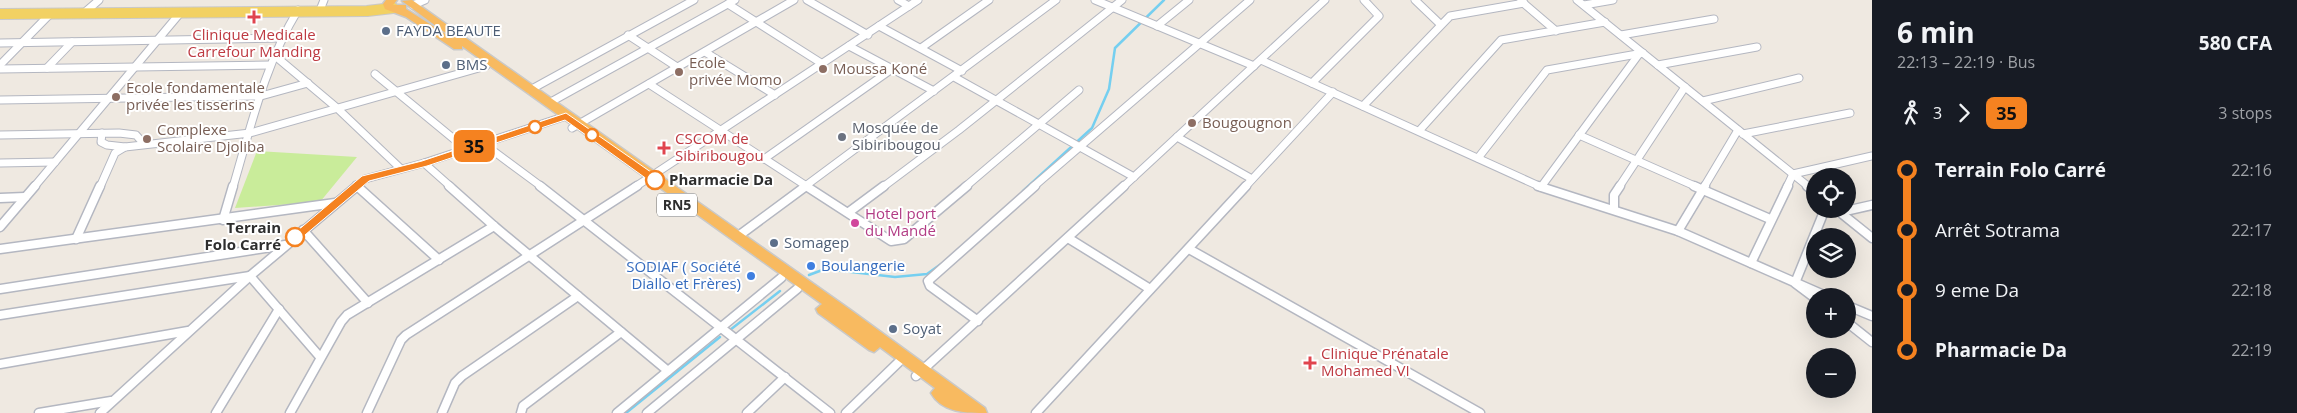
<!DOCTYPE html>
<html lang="en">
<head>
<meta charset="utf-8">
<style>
  :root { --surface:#171b24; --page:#242831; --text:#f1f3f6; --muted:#9ea1a6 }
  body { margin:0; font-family:"Open Sans",sans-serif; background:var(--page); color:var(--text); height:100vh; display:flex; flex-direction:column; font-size:19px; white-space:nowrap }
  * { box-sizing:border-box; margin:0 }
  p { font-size:16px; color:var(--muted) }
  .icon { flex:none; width:28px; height:28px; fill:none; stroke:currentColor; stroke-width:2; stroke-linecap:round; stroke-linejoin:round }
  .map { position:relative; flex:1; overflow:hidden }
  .drawer { display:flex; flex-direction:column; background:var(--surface); width:425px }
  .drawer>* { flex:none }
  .badge { padding:0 10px; border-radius:8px; font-size:18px; line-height:32px }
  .buttons { position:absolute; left:1806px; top:168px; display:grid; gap:10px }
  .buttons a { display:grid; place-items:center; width:50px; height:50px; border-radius:50%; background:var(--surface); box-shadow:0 5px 20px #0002; font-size:25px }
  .map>.badge { position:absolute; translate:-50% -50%; box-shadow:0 0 0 2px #fff }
  .legs { display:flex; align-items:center; gap:8px; height:55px; padding:0 25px; font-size:16px }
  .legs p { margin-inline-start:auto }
  .summary { display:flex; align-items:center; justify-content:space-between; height:85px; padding:0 25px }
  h1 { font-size:28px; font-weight:700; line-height:38px }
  ul { padding:0 25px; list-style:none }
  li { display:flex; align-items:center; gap:18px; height:60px; font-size:19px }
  li i { display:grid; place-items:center; width:8px; height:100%; margin:0 6px; background:currentColor }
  li i::after { content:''; width:12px; height:12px; margin:-6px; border:4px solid; border-radius:50%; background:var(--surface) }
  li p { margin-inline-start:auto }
  li:first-child i { background:linear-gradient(#0000 50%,currentColor 0) }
  li:last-child i { background:linear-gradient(currentColor 50%,#0000 0) }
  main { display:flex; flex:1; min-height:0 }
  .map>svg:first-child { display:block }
  .pitch { fill:#c9ec9a }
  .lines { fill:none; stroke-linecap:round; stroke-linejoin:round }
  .stream { stroke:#75cff0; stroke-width:2.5 }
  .minor-far1-casing { stroke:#b4b7c1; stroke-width:9 }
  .minor-casing { stroke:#b4b7c1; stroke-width:11 }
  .primary-casing { stroke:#c9c9c9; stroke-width:12 }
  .trunk-casing { stroke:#c9c9c9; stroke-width:3 }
  .minor-far1 { stroke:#fff; stroke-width:7 }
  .minor { stroke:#fff; stroke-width:8 }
  .primary { stroke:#f2d163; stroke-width:10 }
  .trunk { fill:#f8ba60; fill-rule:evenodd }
  .line-1 { fill:#f58220; stroke:#fff }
  .health-dot { fill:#e0444e; stroke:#fff; stroke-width:2 }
  .service-dot { fill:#5c6f8a; stroke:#fff; stroke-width:2 }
  .education-dot { fill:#8d6e63; stroke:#fff; stroke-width:2 }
  .stop-1-dot { fill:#fff; stroke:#f58220; stroke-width:2.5 }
  .worship-dot { fill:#6b7280; stroke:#fff; stroke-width:2 }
  .hotel-dot { fill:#d1479c; stroke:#fff; stroke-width:2 }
  .shop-dot { fill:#3f7fe0; stroke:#fff; stroke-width:2 }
  .labels { text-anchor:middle; stroke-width:4; stroke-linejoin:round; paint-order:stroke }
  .shield { fill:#fff; stroke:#6d6d6d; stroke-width:1 }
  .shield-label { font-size:14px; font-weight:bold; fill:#2e2e2e }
  .service-label { font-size:15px; fill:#4e5e75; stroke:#fff; text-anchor:start }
  .health-label { font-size:15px; fill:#be3a42; stroke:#fff; text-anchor:start }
  .education-label { font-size:15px; fill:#785e54; stroke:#fff; text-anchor:start }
  .worship-label { font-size:15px; fill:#5b616d; stroke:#fff; text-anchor:start }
  .stop-label { font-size:15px; font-weight:bold; fill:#2e2e2e; stroke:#fff; text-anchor:start }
  .hotel-label { font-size:15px; fill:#b23c85; stroke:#fff; text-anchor:start }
  .shop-label { font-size:15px; fill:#366cbe; stroke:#fff; text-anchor:start }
</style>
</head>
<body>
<main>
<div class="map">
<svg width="1872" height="413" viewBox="0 0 1872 413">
  <rect width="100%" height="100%" fill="#efe9e1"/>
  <!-- pitch -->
  <path class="pitch" d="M257 151 357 157 320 202 235 208Z"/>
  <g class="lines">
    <!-- stream -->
    <g class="stream">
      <path d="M1023 191 1092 128 1109 89 1115 48 1164 0"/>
      <path d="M809 275 825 269 895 277 927 274 941 264"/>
      <path d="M730 330 780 291"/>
      <path d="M626 413 720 337"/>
    </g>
    <!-- minor-far1 casing -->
    <g class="minor-far1-casing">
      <g id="minor-far1">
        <path d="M807 0 868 35"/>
        <path d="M898 0 909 6"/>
        <path d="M1095 0 1254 66"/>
        <path d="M1415 0 1440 24"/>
        <path d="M1577 0 1809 187"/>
        <path d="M1521 1 1556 31"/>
        <path d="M728 4 821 63"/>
        <path d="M413 5 425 0"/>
        <path d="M1584 5 1613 0"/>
        <path d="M320 10 324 0"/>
        <path d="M84 13 99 0"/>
        <path d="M879 26 962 71"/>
        <path d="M1157 26 1189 0"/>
        <path d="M628 35 677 67"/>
        <path d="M1621 35 1714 19"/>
        <path d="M0 43 281 38"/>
        <path d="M849 46 934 91"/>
        <path d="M921 48 989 0"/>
        <path d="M705 52 775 95"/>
        <path d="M274 55 337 108 400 168"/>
        <path d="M1261 60 1541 187"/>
        <path d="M0 65 51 13"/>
        <path d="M1658 65 1757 47"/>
        <path d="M47 68 72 42"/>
        <path d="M0 69 270 65"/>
        <path d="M375 74 466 149"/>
        <path d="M954 77 1134 177"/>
        <path d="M1312 83 1379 16 1364 0"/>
        <path d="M649 84 808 187"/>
        <path d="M530 90 694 0"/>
        <path d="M0 100 261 96 308 83"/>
        <path d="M1703 101 1799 78"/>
        <path d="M549 103 735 0"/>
        <path d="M1363 106 1450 16 1524 3"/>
        <path d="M572 128 794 0"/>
        <path d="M1419 131 1501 40 1605 22"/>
        <path d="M102 133 101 142 107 145 125 147"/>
        <path d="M1743 134 1850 113"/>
        <path d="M0 135 119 133 136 135 144 144"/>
        <path d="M1579 135 1697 187"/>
        <path d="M1177 137 1252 179"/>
        <path d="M484 144 542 187"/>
        <path d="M1478 158 1547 70 1643 53"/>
        <path d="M764 159 892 69"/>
        <path d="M0 163 55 162"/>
        <path d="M424 163 451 187"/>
        <path d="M356 185 358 187"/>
        <path d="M34 187 181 12"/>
        <path d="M100 187 115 153 125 147 250 133 486 66"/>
        <path d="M233 187C251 126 265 64 298 10"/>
        <path d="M356 187 365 179 424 163 566 116"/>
        <path d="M635 187 918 0"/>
        <path d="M804 187 1056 0"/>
        <path d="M883 187 959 130 1122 0"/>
        <path d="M965 187 1079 90"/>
        <path d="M1033 187 1250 0"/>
        <path d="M1123 187 1325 0"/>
        <path d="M1245 187 1333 92"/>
        <path d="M1541 187 1639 54"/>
        <path d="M1619 187 1685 87"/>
        <path d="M1704 187 1738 130"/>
        <path d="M1787 187 1793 174 1872 156"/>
      </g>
    </g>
    <!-- minor casing -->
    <g class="minor-casing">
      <g id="minor">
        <path d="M357 186 439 260"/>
        <path d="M449 186 494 226 668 371"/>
        <path d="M540 186 830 413"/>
        <path d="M806 186 891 241 904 239 967 186"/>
        <path d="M1538 186 1678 231 1826 296"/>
        <path d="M1694 186 1770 219"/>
        <path d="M1807 186 1815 192"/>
        <path d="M0 198 25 197"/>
        <path d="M1614 209V195L1620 186"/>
        <path d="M1836 209 1872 238"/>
        <path d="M849 212 884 186"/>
        <path d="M1841 212 1872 205"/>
        <path d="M223 220 233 186"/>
        <path d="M0 227 35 186"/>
        <path d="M303 230 368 303"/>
        <path d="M1678 231 1705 186"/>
        <path d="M737 237 806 186"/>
        <path d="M1068 238 1150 289"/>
        <path d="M76 239 100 186"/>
        <path d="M0 249 335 203"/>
        <path d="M1189 249 1480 413"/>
        <path d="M1751 263 1788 186"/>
        <path d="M250 276 320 357"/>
        <path d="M0 289 285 245"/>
        <path d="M1815 298 1795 283 1825 209"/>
        <path d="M1848 306 1872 316"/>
        <path d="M0 315 250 276"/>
        <path d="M978 321 930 286 928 281 1035 186"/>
        <path d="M1848 323 1872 342"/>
        <path d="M0 364 188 331"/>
        <path d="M916 376 1124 186"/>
        <path d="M39 413 111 401"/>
        <path d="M100 413 250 276 357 186"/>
        <path d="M216 413 279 309"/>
        <path d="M290 413 341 322 347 315 494 226"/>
        <path d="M367 413 401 340 406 335 637 186"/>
        <path d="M442 413 455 383 462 376 578 296"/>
        <path d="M521 413 523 406 621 332"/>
        <path d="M617 413 781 278"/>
        <path d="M647 413 797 289"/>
        <path d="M747 413 785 377"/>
        <path d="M846 413 904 357"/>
        <path d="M1036 413 1246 186"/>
      </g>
    </g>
    <!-- primary casing -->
    <g class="primary-casing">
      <path id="primary" d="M0 14 367 11 393 8"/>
    </g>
    <!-- trunk casing -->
    <g class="trunk-casing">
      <path id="trunk" d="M386 0H397L393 5H406V9L455 40 402 1 412 0 852 311 985 408 987 413C967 413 942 413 931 393L935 388 880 347 874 352 869 350 818 313 816 309 822 304 462 46V49H454L406 17 385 9 383 4Z"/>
    </g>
    <!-- minor-far1 -->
    <use href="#minor-far1" class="minor-far1"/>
    <!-- minor -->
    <use href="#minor" class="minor"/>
    <!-- primary -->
    <use href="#primary" class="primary"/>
    <!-- trunk -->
    <use href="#trunk" class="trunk"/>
  </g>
  <!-- line-1 -->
  <path class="line-1" d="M566 113 658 177V182H651L565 120 427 166 369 181 299 240H292L290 237 362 176 422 161Z"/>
  <!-- markers -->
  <g class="health-dot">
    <path d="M251.5 9.5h5v5h5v5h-5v5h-5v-5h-5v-5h5z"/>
    <path d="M661.5 140.5h5v5h5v5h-5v5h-5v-5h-5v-5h5z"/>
    <path d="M1307.5 355.5h5v5h5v5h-5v5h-5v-5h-5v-5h5z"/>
  </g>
  <g class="service-dot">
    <circle cx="386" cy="31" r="5"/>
    <circle cx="446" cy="65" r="5"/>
    <circle cx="774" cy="243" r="5"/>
    <circle cx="893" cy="329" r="5"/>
  </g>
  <g class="education-dot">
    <circle cx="823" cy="69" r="5"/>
    <circle cx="679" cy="72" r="5"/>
    <circle cx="116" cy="97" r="5"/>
    <circle cx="1192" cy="123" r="5"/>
    <circle cx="147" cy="139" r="5"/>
  </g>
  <g class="stop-1-dot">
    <circle cx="535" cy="127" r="6"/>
    <circle cx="592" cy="135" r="6"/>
    <circle cx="655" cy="180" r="9"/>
    <circle cx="295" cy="237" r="9"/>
  </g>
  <circle class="worship-dot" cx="842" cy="137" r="5"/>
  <circle class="hotel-dot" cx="855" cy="223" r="5"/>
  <g class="shop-dot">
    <circle cx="811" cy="266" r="5"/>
    <circle cx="751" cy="276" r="5"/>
  </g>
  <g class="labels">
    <!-- shield labels -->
    <rect class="shield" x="657" y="193.5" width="40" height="23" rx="4"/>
    <g class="shield-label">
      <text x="677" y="210">RN5</text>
    </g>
    <!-- service labels -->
    <g class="service-label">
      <text x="396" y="36">FAYDA BEAUTE</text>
      <text x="456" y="70">BMS</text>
      <text x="784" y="248">Somagep</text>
      <text x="903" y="334">Soyat</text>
    </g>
    <!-- health labels -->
    <g class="health-label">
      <text x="254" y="40" text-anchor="middle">Clinique Medicale<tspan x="254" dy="17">Carrefour Manding</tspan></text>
      <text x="675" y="144">CSCOM de<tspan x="675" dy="17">Sibiribougou</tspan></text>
      <text x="1321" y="359">Clinique Prénatale<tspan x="1321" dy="17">Mohamed VI</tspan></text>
    </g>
    <!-- education labels -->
    <g class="education-label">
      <text x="689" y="68">Ecole<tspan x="689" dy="17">privée Momo</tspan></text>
      <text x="833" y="74">Moussa Koné</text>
      <text x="126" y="93">Ecole fondamentale<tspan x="126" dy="17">privée les tisserins</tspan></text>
      <text x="1202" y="128">Bougougnon</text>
      <text x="157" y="135">Complexe<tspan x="157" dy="17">Scolaire Djoliba</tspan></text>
    </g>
    <!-- worship labels -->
    <g class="worship-label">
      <text x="852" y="133">Mosquée de<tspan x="852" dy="17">Sibiribougou</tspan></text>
    </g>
    <!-- stop labels -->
    <g class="stop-label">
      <text x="669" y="185">Pharmacie Da</text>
      <text x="281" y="233" text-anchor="end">Terrain<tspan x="281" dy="17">Folo Carré</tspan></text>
    </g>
    <!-- hotel labels -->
    <g class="hotel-label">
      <text x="865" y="219">Hotel port<tspan x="865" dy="17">du Mandé</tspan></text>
    </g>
    <!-- shop labels -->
    <g class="shop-label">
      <text x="821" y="271">Boulangerie</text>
      <text x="741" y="272" text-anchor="end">SODIAF ( Société<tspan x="741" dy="17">Diallo et Frères)</tspan></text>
    </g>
  </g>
</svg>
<div class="buttons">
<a><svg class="icon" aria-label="locate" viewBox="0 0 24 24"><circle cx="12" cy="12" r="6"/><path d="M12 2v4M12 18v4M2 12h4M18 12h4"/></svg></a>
<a><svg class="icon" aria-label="layers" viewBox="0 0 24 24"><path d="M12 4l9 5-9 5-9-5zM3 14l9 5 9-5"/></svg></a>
<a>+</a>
<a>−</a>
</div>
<b class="badge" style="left:474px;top:146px;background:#f58220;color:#111">35</b>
</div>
<section class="drawer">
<div class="summary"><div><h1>6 min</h1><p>22:13 – 22:19 · Bus</p></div><b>580 CFA</b></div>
<div class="legs"><svg class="icon" aria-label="walk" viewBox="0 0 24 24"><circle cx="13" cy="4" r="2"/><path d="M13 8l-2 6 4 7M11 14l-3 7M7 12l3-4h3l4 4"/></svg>3<svg class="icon" aria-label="forward" viewBox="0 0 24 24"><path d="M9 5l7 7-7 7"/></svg><b class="badge" style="background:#f58220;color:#111">35</b><p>3 stops</p></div>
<ul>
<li><i style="color:#f58220"></i><b>Terrain Folo Carré</b><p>22:16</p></li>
<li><i style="color:#f58220"></i><span>Arrêt Sotrama</span><p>22:17</p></li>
<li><i style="color:#f58220"></i><span>9 eme Da</span><p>22:18</p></li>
<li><i style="color:#f58220"></i><b>Pharmacie Da</b><p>22:19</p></li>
</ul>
</section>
</main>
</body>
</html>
